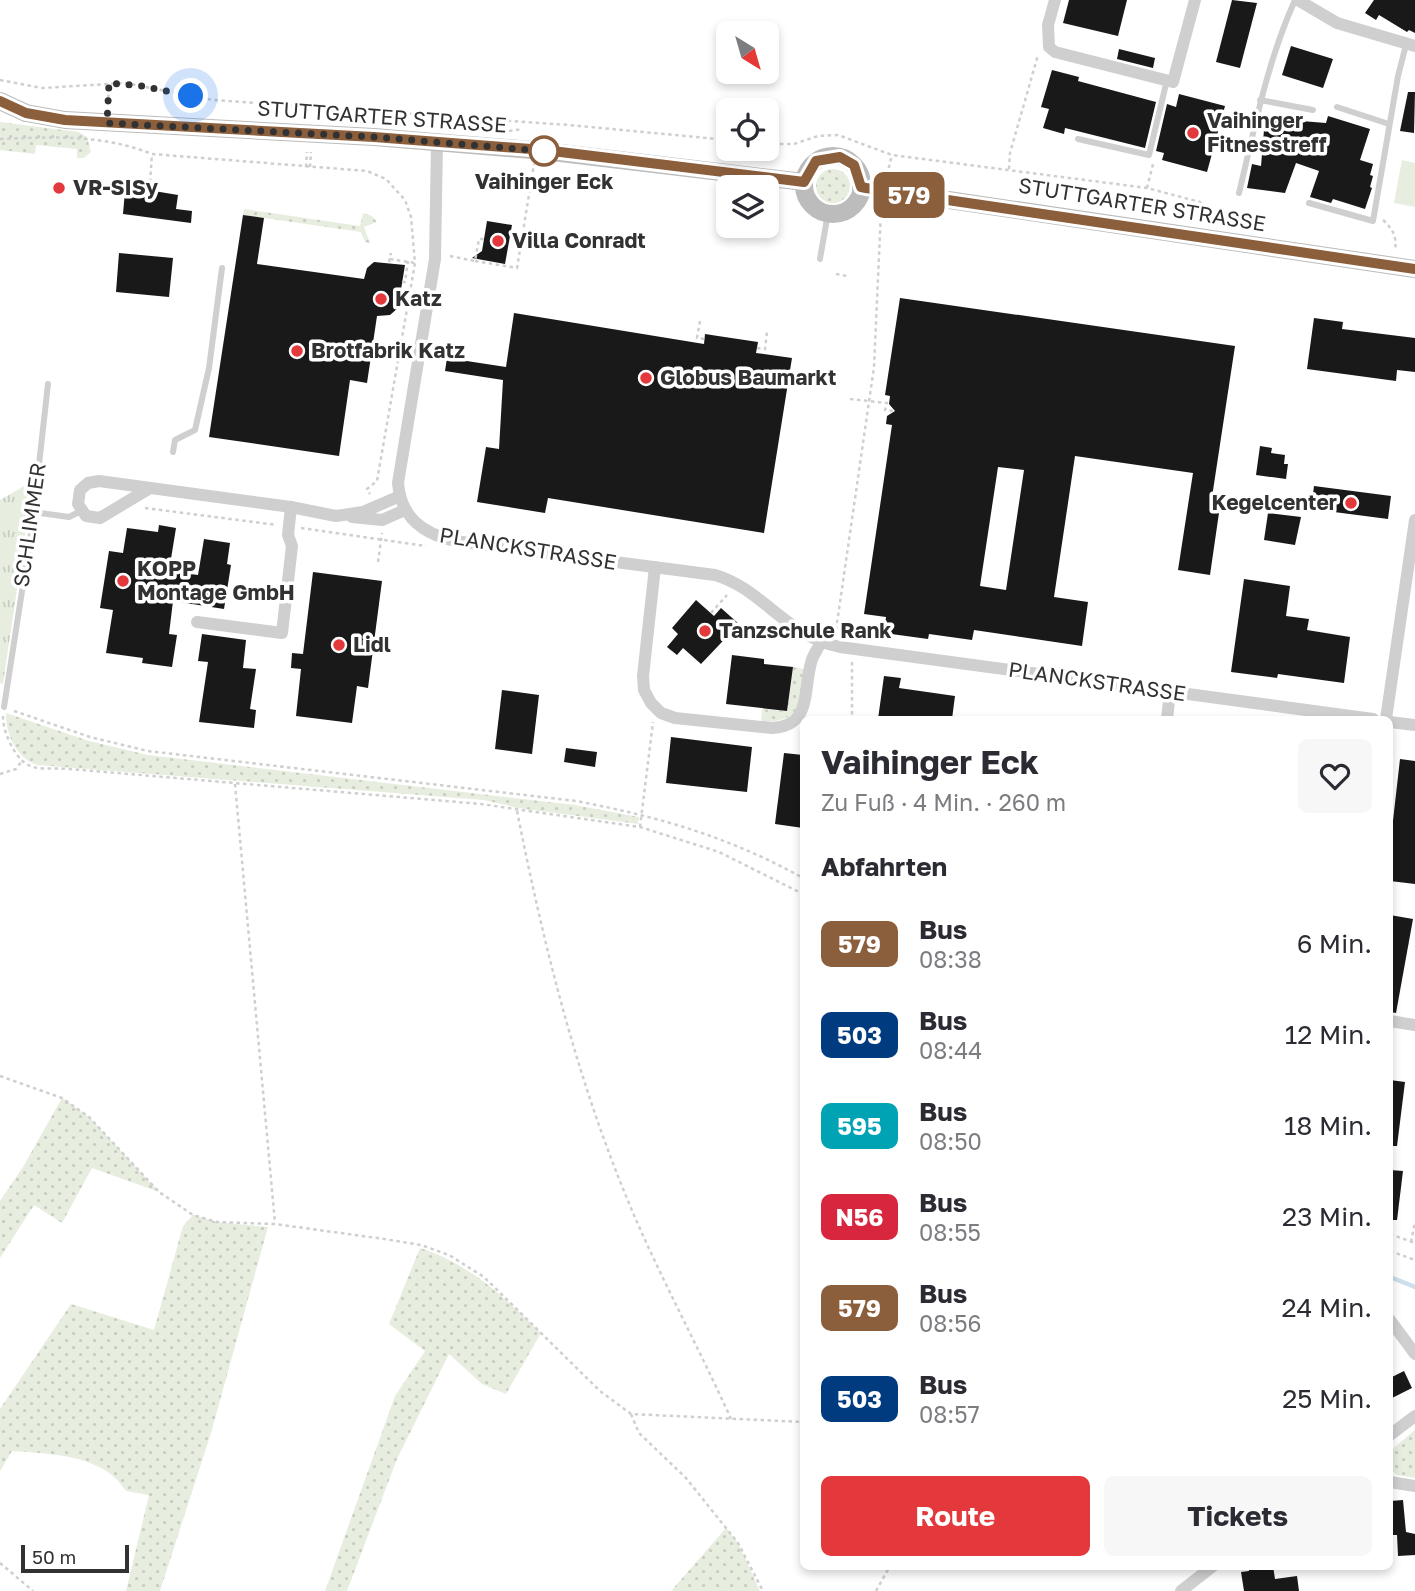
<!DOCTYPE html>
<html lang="de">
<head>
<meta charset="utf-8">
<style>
  :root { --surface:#fff; --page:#f7f7f7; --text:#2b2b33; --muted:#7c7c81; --accent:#e3393c }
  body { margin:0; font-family:"Golos Text",sans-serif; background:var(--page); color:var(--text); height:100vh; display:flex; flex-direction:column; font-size:26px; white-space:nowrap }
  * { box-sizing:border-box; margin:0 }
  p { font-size:23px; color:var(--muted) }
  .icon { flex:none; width:38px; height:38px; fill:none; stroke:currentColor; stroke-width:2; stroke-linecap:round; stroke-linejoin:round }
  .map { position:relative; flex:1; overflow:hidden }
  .panel { position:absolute; left:800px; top:716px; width:593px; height:854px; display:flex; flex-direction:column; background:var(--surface); border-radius:10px; box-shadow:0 4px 10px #0003 }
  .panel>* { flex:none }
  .badge { padding:0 14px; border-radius:10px; font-size:24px; line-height:46px }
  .needle { width:46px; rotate:143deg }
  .controls { position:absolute; left:716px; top:21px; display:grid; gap:14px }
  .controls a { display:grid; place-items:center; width:63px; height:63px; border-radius:10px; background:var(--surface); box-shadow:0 4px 10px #0003; font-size:35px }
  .scale { position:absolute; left:21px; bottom:18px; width:108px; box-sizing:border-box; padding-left:7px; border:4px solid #323232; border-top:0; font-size:19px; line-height:24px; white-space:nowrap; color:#323232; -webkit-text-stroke:5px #fff; paint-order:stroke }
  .you { position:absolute; width:35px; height:35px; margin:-18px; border:5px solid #fff; border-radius:50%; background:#1a73e8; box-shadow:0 0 0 10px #1a73e833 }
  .map>.badge { position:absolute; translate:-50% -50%; box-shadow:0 0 0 4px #fff }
  h2 { padding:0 21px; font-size:26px; line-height:63px }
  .round { display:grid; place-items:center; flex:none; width:74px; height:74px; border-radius:10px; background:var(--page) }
  .summary { display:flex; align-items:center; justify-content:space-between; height:119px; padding:0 21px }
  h1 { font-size:33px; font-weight:700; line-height:52px }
  .primary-button { display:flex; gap:14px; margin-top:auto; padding:14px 21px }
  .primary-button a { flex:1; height:80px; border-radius:10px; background:var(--accent); color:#fff; font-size:28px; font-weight:700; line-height:80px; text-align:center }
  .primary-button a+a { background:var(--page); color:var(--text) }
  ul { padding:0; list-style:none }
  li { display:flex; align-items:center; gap:21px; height:91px; padding:0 21px }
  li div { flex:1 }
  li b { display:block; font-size:26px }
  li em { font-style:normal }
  li .badge { min-width:77px; font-weight:700; text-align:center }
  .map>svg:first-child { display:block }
  .grass { fill:url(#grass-dots) }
  .park { fill:url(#park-tufts) }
  .pitch { fill:#e7eee0 }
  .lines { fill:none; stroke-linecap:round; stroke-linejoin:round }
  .stream { stroke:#cddfed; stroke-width:4.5 }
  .building { fill:#191919; fill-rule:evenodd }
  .path { stroke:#cfcfcf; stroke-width:2.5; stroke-dasharray:3.5 3.5; stroke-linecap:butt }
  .lane { stroke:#cfcfcf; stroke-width:6 }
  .street { stroke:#cfcfcf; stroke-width:12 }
  .secondary { stroke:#bcbcbc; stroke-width:18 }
  .line-casing { stroke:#fff; stroke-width:16 }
  .line { stroke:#8b5e3c; stroke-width:10 }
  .walk { stroke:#323232; stroke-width:7; stroke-dasharray:0 12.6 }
  .poi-dot { fill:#e3393c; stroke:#fff; stroke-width:2.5 }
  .stop-dot { fill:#fff; stroke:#8b5e3c; stroke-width:3.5 }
  .labels { text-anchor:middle; stroke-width:7; stroke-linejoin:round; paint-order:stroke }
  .street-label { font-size:21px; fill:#323232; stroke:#fff }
  .poi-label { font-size:21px; font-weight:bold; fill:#323232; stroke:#fff; text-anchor:start }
  .stop-label { font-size:21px; font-weight:bold; fill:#323232; stroke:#fff }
</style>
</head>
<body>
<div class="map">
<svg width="1415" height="1591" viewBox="0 0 1415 1591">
  <defs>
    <pattern id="grass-dots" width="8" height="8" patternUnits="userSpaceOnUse" patternTransform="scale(1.75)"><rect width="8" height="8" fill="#e7eee0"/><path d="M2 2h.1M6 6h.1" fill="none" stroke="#c7cdc1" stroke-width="1.8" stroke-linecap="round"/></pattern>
    <pattern id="park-tufts" width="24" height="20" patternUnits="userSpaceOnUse" patternTransform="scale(1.75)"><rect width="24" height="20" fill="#e7eee0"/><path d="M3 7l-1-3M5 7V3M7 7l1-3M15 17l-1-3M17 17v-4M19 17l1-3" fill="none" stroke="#c7cdc1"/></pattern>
  </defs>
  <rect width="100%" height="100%" fill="#fff"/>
  <!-- grass -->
  <g class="grass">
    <path d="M0 122 79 132 87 137 91 152 84 158H77V149L36 145 35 154 0 150Z"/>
    <circle cx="833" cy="186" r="17"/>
    <path d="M244 209 360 226 363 213 372 216 377 222 364 227 370 243 365 242 361 232 243 215Z"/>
    <path d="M793 667 804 669C800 704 802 722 761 722L762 709 787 711Z"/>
    <path d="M6 713 89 741 148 755 575 805 639 817 638 824 518 808 484 800 37 765C17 759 5 733 6 713Z"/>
    <path d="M62 1098 89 1117 159 1192 92 1168 62 1223 34 1205 0 1258V1201L23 1167Z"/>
    <path d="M193 1215 217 1222 268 1227 211 1433 160 1591H126L149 1495 126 1491C103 1454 51 1454 12 1451L0 1471V1409L71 1304 154 1330 183 1226Z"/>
    <path d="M420 1248C470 1264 504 1297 541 1333L506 1394 482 1384 449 1354 397 1459 347 1591H325L395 1396 425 1351 389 1324Z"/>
    <path d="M1415 1430V1478L1397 1475 1390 1469V1451Z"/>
    <path d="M726 1528 738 1543 760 1591H671Z"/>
  </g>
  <!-- park -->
  <path class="park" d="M33 481 3 684 0 683V500Z"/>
  <!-- pitch -->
  <path class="pitch" d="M1402 160 1415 163V207L1394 203Z"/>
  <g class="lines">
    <!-- stream -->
    <path class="stream" d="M1390 1277 1415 1287"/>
  </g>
  <!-- building -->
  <g class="building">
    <path d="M1069 0H1127L1118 36 1063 23Z"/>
    <path d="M1232 0 1257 3 1240 68 1216 62Z"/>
    <path d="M1374 0H1415V33L1409 30 1407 32 1379 15 1376 20 1365 13Z"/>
    <path d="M1291 46 1333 59 1323 88 1282 75Z"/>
    <path d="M1119 49 1155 58 1153 68 1117 59Z"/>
    <path d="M1052 70 1079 77 1078 81 1156 102 1145 148 1065 128 1064 134 1043 128 1049 109 1041 107Z"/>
    <path d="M1408 92H1415L1414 133 1400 131Z"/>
    <path d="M1179 94 1225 106 1207 172 1162 160 1164 153 1156 151 1167 104 1176 107Z"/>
    <path d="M1328 116 1370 129 1360 160 1373 164 1370 175 1373 176 1370 187 1372 188 1365 209 1333 199 1331 203 1310 197 1319 171 1296 163 1285 193 1247 188 1252 164 1261 166 1265 118 1326 123Z"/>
    <path d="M148 190 178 195 176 209 192 211 191 223 123 214 125 191 148 193Z"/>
    <path d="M243 215 264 218 257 264 364 279 367 268 374 262 405 265 398 308 390 315 377 316 367 383 350 380 339 456 209 437Z"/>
    <path d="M487 221 512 225 505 264 472 258 482 251Z"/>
    <path d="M119 253 173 258 169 297 116 292Z"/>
    <path d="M900 298 1235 346 1212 497 1221 499 1210 575 1178 570 1193 473 1075 456 1054 597 1088 602 1082 646 974 630 972 640 929 634 928 639 884 633 886 617 864 614 892 425 886 424 887 416 895 411 889 404 890 396 885 395ZM998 467 1024 470 1006 590 980 586Z"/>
    <path d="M514 313 704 344 705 334 718 336 758 342 756 353 792 358 764 533 548 498 545 513 477 502 486 447 499 449 503 380 445 371 447 358 506 367Z"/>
    <path d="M1314 318 1343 322 1342 329 1415 338V372L1397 370 1396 381 1307 369Z"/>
    <path d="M1260 446 1272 448 1271 453 1285 455 1284 464H1288L1286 479 1256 475Z"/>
    <path d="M1314 486 1391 496 1388 519 1311 509Z"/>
    <path d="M1268 513 1301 517 1295 545 1264 540Z"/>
    <path d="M159 525 176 528 169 571 198 575 204 539 230 543 227 564 231 565 224 609 173 601 169 634 177 635 172 667 142 663 143 658 106 653 113 610 100 608 109 551 123 553 127 528 158 532Z"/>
    <path d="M313 572 382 581 368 688 357 686 352 723 296 716 301 669 291 668 292 653 303 654Z"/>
    <path d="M1244 579 1290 586 1286 616 1309 619 1307 630 1350 637 1344 683 1278 674 1277 678 1231 672Z"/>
    <path d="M696 600 714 616 721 608 739 624 701 664 683 648 677 655 667 647 678 634 672 628Z"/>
    <path d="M202 634 246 640 243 668 256 669 250 709 256 710 254 728 199 722 208 662 198 661Z"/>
    <path d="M732 655 764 659V664L793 667 787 711 726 704Z"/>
    <path d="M884 676 901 678 899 688 955 696 952 719H878Z"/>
    <path d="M502 690 539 695 532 754 495 749Z"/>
    <path d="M671 737 752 747 747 792 666 783Z"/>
    <path d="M566 748 597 752 595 767 564 762Z"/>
    <path d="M784 753 803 755V828L775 824Z"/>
    <path d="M1400 759 1415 761V884L1390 881V847Z"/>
    <path d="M1390 915 1413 919 1396 1013 1390 1012Z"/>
    <path d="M1390 1080 1405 1082 1397 1146H1390Z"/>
    <path d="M1390 1170 1403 1171 1397 1220H1390Z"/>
    <path d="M1404 1371 1412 1388 1390 1399V1378Z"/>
    <path d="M1403 1500 1406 1532 1415 1534V1555L1398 1556 1397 1535H1390V1501Z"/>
    <path d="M1249 1566H1273L1275 1579 1297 1576 1299 1591H1244L1241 1572 1249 1571Z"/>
  </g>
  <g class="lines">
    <!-- path -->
    <g class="path">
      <path d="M0 80 42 88 125 83 213 100 569 125 728 140"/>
      <path d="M108 105 109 84"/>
      <path d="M445 118 471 128"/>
      <path d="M509 131 523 129"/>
      <path d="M0 139C54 137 101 134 152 154L367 171 386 179 405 200 411 217 415 263 377 481 367 489 370 494"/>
      <path d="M766 144H794L818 136 838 135 892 155 1147 188 1200 202 1207 210 1208 221"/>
      <path d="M306 167 307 152"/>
      <path d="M310 167 311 152"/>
      <path d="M1009 169 1010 153 1038 55"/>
      <path d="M887 175 892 155"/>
      <path d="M146 181 145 191 148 192"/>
      <path d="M150 182 152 154"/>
      <path d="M1147 188 1153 164"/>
      <path d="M1383 220C1393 229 1397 237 1395 250"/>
      <path d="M450 256 475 261 479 239H484"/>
      <path d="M390 259 415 263"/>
      <path d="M475 261 517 268 534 164"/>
      <path d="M389 262 391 253"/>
      <path d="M836 274 847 276"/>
      <path d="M402 282H405L408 261"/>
      <path d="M700 321 697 338 705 339"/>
      <path d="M757 348 765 349 767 332"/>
      <path d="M850 399 887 403 885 410 894 411"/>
      <path d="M145 508 277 525"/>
      <path d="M301 528 426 546"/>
      <path d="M378 562 382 533"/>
      <path d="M711 613 727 595"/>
      <path d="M836 630 874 367 881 211"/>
      <path d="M852 662V719"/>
      <path d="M14 711 90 737 148 751 576 801C660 817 729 837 803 878"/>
      <path d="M3 716C3 726 6 734 10 743 26 775 39 767 70 769L481 804 640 827 719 852 803 894"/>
      <path d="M0 774 16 769 22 761"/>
      <path d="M235 784 275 1223"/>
      <path d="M517 811C546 957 583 1105 646 1242 673 1301 704 1359 731 1419"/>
      <path d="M640 827 653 722"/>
      <path d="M0 1076 62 1098 89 1117 159 1192 193 1215 217 1222 275 1224 384 1239 421 1245 449 1255 484 1277 600 1391 631 1414 803 1422"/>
      <path d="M1390 1234 1415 1243"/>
      <path d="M1411 1242 1415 1222"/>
      <path d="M1390 1251 1415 1260"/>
      <path d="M631 1414 639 1433 686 1478 738 1543 763 1591"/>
      <path d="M0 1563 33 1591"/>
      <path d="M876 1591 890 1566"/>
    </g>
    <!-- lane -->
    <g class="lane">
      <path d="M1260 100 1313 110"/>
      <path d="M1337 107 1389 124"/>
      <path d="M1078 139 1149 155 1167 80"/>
      <path d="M1239 193C1255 127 1267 62 1295 0"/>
      <path d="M1309 203 1373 221 1398 76 1406 45"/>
      <path d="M820 259 828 213"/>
      <path d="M173 452 175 440 195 430 209 368 222 268"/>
      <path d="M33 512 69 517 81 511"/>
      <path d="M4 707 32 527 48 384"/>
    </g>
    <!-- street -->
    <g class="street">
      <path d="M1055 0 1048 25 1049 47 1055 52 1173 82 1195 0"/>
      <path d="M1298 0 1337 23 1415 46"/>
      <path d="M437 142 435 259 398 483C401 518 423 534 455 541L715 575C763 589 784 635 840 647L1373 719"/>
      <path d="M150 488 100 518 86 516 78 504 80 490 88 483 99 481 291 507 336 516 363 512 400 496"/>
      <path d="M352 517 382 520 405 510"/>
      <path d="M655 567 643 676 644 690 651 703 661 713 675 718 772 728C812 726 803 691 811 663 812 656 818 649 821 642"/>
      <path d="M197 622 282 633 292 546 288 535 291 507"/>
      <path d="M1167 719 1170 692"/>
      <path d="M1386 719 1415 520"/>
      <path d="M1390 722 1415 725"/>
      <path d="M1390 1021 1415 1025"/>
      <path d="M1390 1320 1415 1354"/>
      <path d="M1390 1435 1415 1416"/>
      <path d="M1390 1482 1415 1486"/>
      <path d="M1181 1591 1213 1566"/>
    </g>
    <!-- secondary -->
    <g class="secondary">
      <path d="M0 101 26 113 65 120 374 137 544 151 804 182"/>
      <circle cx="833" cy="185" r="29"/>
      <path d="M861 187 1415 269"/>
    </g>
  </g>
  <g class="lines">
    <!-- line casing -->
    <g class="line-casing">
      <path id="line" d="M0 101 26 113 65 120 374 137 544 150 804 182 816 161 840 157 854 165 861 187 866 188 1415 269"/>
    </g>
    <!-- line -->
    <use href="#line" class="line"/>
    <!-- walk -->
    <path class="walk" d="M191 96 142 86 109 83 107 123 374 137 544 151"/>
  </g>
  <!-- markers -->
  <g class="poi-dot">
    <circle cx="1193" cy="133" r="7"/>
    <circle cx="59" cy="188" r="7"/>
    <circle cx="498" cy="241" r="7"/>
    <circle cx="381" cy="299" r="7"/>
    <circle cx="297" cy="351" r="7"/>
    <circle cx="646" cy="378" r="7"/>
    <circle cx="1351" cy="503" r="7"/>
    <circle cx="123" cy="581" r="7"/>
    <circle cx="705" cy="631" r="7"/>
    <circle cx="339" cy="645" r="7"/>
  </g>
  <circle class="stop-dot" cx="544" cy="151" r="14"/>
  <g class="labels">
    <!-- street labels -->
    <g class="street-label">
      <text transform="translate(382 117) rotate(4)" y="7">STUTTGARTER STRASSE</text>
      <text transform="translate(1142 205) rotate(9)" y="7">STUTTGARTER STRASSE</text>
      <text transform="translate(30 525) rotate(-82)" y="7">SCHLIMMER</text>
      <text transform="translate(528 549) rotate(9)" y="7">PLANCKSTRASSE</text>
      <text transform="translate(1097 682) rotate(8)" y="7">PLANCKSTRASSE</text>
    </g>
    <!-- poi labels -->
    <g class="poi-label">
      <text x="1207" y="128">Vaihinger<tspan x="1207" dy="24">Fitnesstreff</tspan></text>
      <text x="73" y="195">VR-SISy</text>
      <text x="512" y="248">Villa Conradt</text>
      <text x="395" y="306">Katz</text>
      <text x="311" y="358">Brotfabrik Katz</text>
      <text x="660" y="385">Globus Baumarkt</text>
      <text x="1337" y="510" text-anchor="end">Kegelcenter</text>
      <text x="137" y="576">KOPP<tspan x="137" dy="24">Montage GmbH</tspan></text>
      <text x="719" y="638">Tanzschule Rank</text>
      <text x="353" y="652">Lidl</text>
    </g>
    <!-- stop labels -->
    <g class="stop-label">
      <text x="544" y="189">Vaihinger Eck</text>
    </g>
  </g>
</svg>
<div class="controls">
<a><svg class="needle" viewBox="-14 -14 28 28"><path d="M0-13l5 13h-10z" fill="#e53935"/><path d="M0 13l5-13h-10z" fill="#7c7c81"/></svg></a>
<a><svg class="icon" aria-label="locate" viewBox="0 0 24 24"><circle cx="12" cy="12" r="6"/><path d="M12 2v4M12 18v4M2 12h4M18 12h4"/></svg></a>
<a><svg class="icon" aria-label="layers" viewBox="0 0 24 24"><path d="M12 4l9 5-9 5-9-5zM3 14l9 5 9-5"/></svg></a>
</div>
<div class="scale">50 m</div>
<div class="you" style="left:191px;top:96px"></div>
<b class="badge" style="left:909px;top:195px;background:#8b5e3c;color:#fff">579</b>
<section class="panel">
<div class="summary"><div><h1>Vaihinger Eck</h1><p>Zu Fuß · 4 Min. · 260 m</p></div><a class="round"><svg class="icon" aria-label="heart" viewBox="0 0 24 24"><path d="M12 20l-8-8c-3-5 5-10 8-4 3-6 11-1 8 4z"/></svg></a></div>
<h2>Abfahrten</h2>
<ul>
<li><span class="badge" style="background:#8b5e3c;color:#fff">579</span><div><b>Bus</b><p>08:38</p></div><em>6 Min.</em></li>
<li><span class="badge" style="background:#003b80;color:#fff">503</span><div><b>Bus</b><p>08:44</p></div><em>12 Min.</em></li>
<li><span class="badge" style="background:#00a3b4;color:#fff">595</span><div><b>Bus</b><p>08:50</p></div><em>18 Min.</em></li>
<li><span class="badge" style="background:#d7263d;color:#fff">N56</span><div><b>Bus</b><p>08:55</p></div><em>23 Min.</em></li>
<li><span class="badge" style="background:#8b5e3c;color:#fff">579</span><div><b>Bus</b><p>08:56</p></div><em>24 Min.</em></li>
<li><span class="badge" style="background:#003b80;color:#fff">503</span><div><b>Bus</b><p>08:57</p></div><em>25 Min.</em></li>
</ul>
<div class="primary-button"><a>Route</a><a>Tickets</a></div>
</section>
</div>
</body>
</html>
